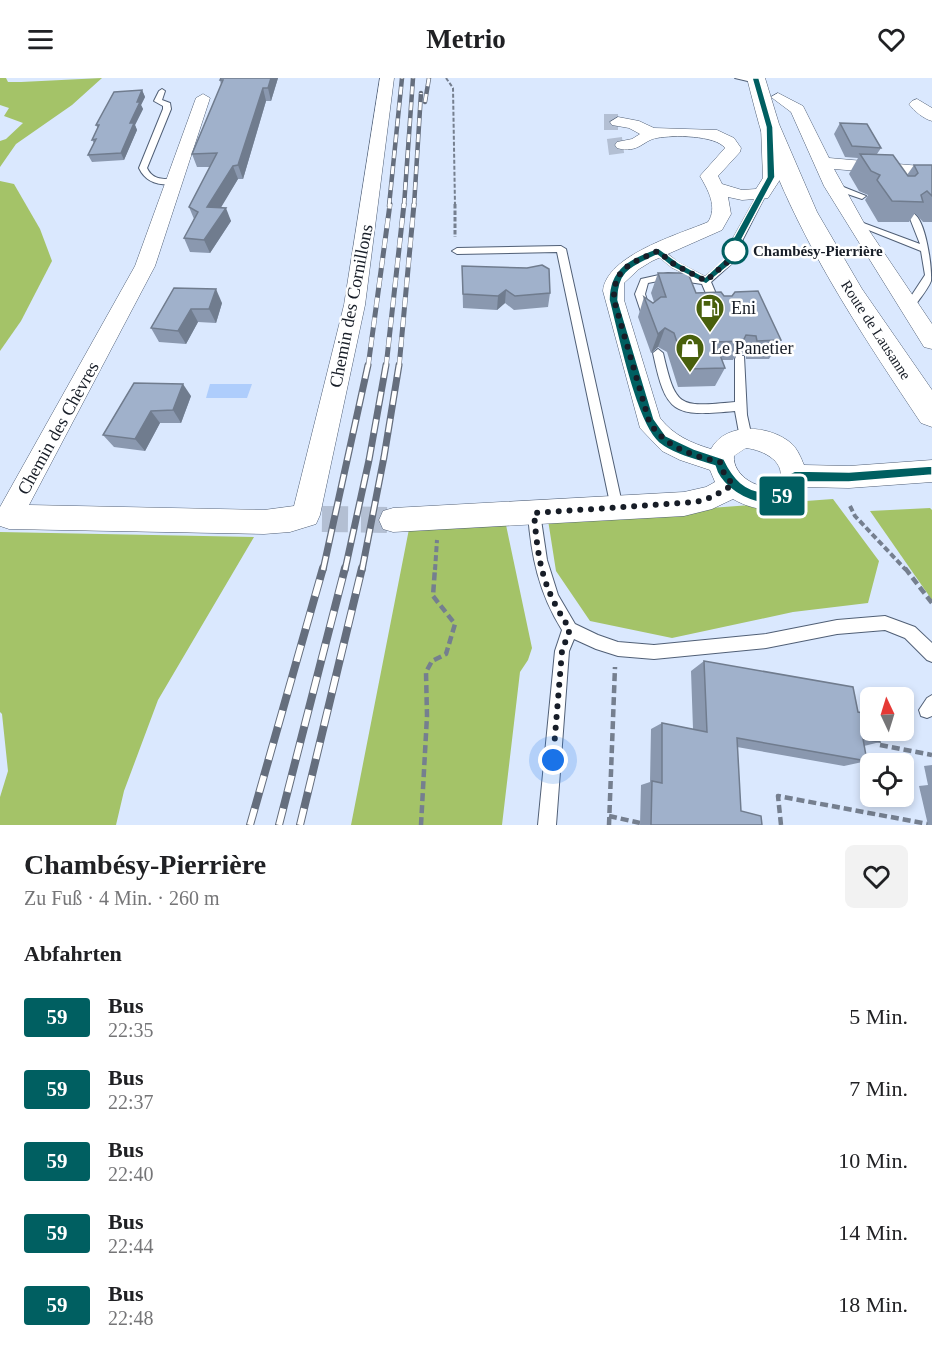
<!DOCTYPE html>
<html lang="de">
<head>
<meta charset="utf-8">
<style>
  :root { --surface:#fff; --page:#f2f2f2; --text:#202124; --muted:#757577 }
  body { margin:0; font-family:"Times New Roman",serif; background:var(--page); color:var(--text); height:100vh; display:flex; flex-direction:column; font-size:22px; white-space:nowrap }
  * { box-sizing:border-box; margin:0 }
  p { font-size:20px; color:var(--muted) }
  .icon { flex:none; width:33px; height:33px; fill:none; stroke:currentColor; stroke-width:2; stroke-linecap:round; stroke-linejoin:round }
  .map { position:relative; height:747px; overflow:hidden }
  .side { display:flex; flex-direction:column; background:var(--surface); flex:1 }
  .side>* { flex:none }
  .badge { padding:0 12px; border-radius:4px; font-size:21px; line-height:39px }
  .needle { width:39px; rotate:356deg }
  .buttons { position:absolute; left:860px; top:609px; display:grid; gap:12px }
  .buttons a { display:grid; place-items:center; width:54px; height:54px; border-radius:9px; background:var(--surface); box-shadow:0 3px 9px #0003; font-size:30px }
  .you { position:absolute; width:30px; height:30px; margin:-15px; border:4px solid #fff; border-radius:50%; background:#1a73e8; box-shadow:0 0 0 9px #1a73e833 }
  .map>.badge { position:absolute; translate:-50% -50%; box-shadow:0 0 0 3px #fff }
  h2 { padding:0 24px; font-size:22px; line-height:54px }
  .round { display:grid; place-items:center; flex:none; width:63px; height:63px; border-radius:9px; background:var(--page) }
  .headline { display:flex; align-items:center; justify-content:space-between; height:102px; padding:0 24px }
  h1 { font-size:28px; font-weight:600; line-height:45px }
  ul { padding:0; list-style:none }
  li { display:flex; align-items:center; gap:18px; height:72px; padding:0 24px }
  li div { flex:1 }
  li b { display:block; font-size:22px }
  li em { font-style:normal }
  li .badge { min-width:66px; font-weight:700; text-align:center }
  header { display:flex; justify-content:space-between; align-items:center; height:78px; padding:0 24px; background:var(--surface); font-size:27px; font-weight:600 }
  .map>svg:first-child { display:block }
  .forest { fill:#a4c368 }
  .water { fill:#aecdfc }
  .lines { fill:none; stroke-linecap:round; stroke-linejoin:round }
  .street-tunnel-far1 { stroke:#b3bfd3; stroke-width:16; stroke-dasharray:16 8; stroke-linecap:butt }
  .street-tunnel { stroke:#b3bfd3; stroke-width:26; stroke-dasharray:26 13; stroke-linecap:butt }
  .lane-casing { stroke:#505f76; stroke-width:2 }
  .street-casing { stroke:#505f76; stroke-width:1 }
  .primary-casing { stroke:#505f76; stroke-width:1 }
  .path-far3 { stroke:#757f8f; stroke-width:2; stroke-dasharray:4 2; stroke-linecap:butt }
  .path-far2 { stroke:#757f8f; stroke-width:3; stroke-dasharray:4.5 2; stroke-linecap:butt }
  .path-far1 { stroke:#757f8f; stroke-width:4; stroke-dasharray:6 3; stroke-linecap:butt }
  .path { stroke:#757f8f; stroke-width:4.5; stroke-dasharray:8 4; stroke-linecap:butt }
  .lane { fill:#fff; fill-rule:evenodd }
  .street { fill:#fff; fill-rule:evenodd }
  .primary { fill:#fff; fill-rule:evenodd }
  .rail-far3-casing { stroke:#656e7d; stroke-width:4.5 }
  .rail-far2-casing { stroke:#656e7d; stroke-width:5 }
  .rail-far1-casing { stroke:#656e7d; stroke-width:7 }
  .rail-casing { stroke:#656e7d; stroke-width:8 }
  .rail-far3 { stroke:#fff; stroke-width:3; stroke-dasharray:8; stroke-linecap:butt }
  .rail-far2 { stroke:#fff; stroke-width:4; stroke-dasharray:10; stroke-linecap:butt }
  .rail-far1 { stroke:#fff; stroke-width:4.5; stroke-dasharray:14; stroke-linecap:butt }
  .rail { stroke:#fff; stroke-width:6; stroke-dasharray:17; stroke-linecap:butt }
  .wall { fill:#8a98af }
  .shaded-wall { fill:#707c8e }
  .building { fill:#a0b1cb; stroke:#707c8e; stroke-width:1.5 }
  .line { fill:#005f61; stroke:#fff; stroke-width:1.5 }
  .walk { stroke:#171d27; stroke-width:6; stroke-dasharray:0 10.8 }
  .stop-dot { fill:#fff; stroke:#005f61; stroke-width:3 }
  .labels { text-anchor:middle; stroke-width:5; stroke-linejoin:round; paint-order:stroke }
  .far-stop-label { font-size:15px; font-weight:bold; fill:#171d27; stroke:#fff; text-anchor:start }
  .far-street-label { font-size:15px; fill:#171d27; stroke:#fff }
  .street-label { font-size:18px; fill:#171d27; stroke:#fff }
  .poi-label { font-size:18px; fill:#171d27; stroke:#fff; text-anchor:start }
</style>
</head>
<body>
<header><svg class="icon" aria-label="menu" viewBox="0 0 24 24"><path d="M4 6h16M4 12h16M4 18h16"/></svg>Metrio<svg class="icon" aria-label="heart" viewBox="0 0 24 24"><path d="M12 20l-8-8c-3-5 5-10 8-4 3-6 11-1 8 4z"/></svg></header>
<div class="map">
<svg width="932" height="747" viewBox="0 0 932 747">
  <rect width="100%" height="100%" fill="#dae8fe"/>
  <!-- forest -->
  <g class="forest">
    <path d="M0 0H6L8 4H21L102 0 72 27 16 66 0 89V63L6 61 23 45 4 38 9 30 0 27Z"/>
    <path d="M0 103 14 106 40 151 52 183 21 243 0 273Z"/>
    <path d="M833 421 879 483 868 525 793 534 672 560 590 543 556 493 548 442Z"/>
    <path d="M930 430 932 432V522L870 433Z"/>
    <path d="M506 447 532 570 528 582 520 594 502 747H351L409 451Z"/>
    <path d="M0 454 254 459 158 622 124 713 116 747H0V719L8 693 2 636 0 634Z"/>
  </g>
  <!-- water -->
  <path class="water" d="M210 306H252L247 320H206Z"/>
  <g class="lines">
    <!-- street-tunnel-far1 -->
    <g class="street-tunnel-far1">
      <path d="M604 44H618"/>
      <path d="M608 69 623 67"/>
    </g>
    <!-- street-tunnel -->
    <path class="street-tunnel" d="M322 441 393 442"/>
    <!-- lane casing -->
    <g class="lane-casing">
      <g id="lane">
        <path d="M735 0H750L759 3 756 5Z"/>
        <path d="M162 11 165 13 162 22 170 25 171 31 147 90C153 103 164 100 176 102V106C160 108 146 105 139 90L163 31V28L154 23 159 13Z"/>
        <path d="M830 106H836L866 118 862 121 830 110Z"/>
        <path d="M762 113 766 116 743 161 739 179 711 204 722 230 721 232H713L702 206 668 201 648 205 645 216 652 238 647 242 643 240 635 216 641 201 668 195 688 197 672 189 655 175V171H661L678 185 705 199 730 178 733 161 758 116Z"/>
        <path d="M913 135C926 142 932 189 931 203 927 213 918 222 913 231L909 232 904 229 925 197 921 173 851 145 855 142 858 143 920 166 909 138Z"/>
        <path d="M561 168 566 171 623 430 622 434 617 436 612 434 611 430 557 174 457 176 452 173 457 170Z"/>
        <path d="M658 271 663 275C676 331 679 329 735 324V281L736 278H744L747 337 752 360 750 363H742L740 360 735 333C673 339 666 336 653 275Z"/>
        <path d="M534 429 539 431 540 435 547 482 558 517 575 546 598 557 618 564 654 567 766 556 837 542 885 538 915 549 932 565V584L927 582 905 560 885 552 837 556 766 570 654 581 618 578 596 571 574 561 569 573 556 747H538L555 573 562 552C539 515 531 478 528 435L529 431Z"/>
        <path d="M932 617V638L927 640 921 638 919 632 927 620Z"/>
      </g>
    </g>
    <!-- street casing -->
    <g class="street-casing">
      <g id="street">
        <path d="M380 0H394L365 227 320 437 316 446 290 454 264 456 9 451 0 448V429L135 188 196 20 203 16 210 20 155 188 29 427 264 432 294 428 344 227Z"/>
        <path d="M778 15 803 28 829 80 932 89V99L834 91 864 145 932 246V271L924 269 824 108 791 34 771 19Z"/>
        <path d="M917 21 932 30V43C924 41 914 33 909 26L912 23Z"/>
        <path d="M618 39 639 43 654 50 717 52 734 60 741 70 740 74 718 98 722 106 742 112 756 111 763 100 761 49 769 44 777 49 781 100 768 120 742 122 728 119 731 136 722 152 652 183 639 191 624 205V222L660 340C673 357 691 365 711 371 726 343 771 347 792 366 798 372 801 380 804 387L849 388 932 382V404L849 410 804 409C791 438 757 435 733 421L712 431 684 438 393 454 383 451 379 442 383 433 393 430 684 414 706 409 715 404 710 392 680 382 662 373 640 350 603 213C606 177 680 156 708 144 718 129 708 112 700 98L725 70C715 57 673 57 657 60 643 62 639 76 617 70L615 67 617 64 632 61 640 56 629 50 612 47 610 44ZM746 370C764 372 789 385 778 406 761 415 732 398 734 378Z"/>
      </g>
    </g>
    <!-- primary casing -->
    <g class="primary-casing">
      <path id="primary" d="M747 0H765L779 46 817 134 862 211 932 312V349L921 345C867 264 812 182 775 92 762 62 755 31 747 0Z"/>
    </g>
    <!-- path-far3 -->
    <path class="path-far3" d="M446 0 453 10 455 128"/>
    <!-- path-far2 -->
    <path class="path-far2" d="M455 126V159"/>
    <!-- path-far1 -->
    <g class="path-far1">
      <path d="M850 428 855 438 906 492"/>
      <path d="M435 492 437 462"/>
    </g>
    <!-- path -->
    <g class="path">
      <path d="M905 490 932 525"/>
      <path d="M880 667 932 677"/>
      <path d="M609 738 640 745"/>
      <path d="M421 747 427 638 426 594 432 583 446 576 455 546 433 518 435 490"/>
      <path d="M609 747 615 589"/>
      <path d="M781 747 778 718 928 746"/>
    </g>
    <!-- lane -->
    <use href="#lane" class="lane"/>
    <!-- street -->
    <use href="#street" class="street"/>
    <!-- primary -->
    <use href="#primary" class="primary"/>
    <!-- rail-far3 casing -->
    <g class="rail-far3-casing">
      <g id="rail-far3">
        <path d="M425 24 429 0"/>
        <path d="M389 128 402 0"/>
        <path d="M404 128 413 0"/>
        <path d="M414 128 421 15"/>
      </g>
    </g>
    <!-- rail-far2 casing -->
    <g class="rail-far2-casing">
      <g id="rail-far2">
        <path d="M368 289 390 126"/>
        <path d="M386 289 404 126"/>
        <path d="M399 289 414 126"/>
      </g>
    </g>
    <!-- rail-far1 casing -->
    <g class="rail-far1-casing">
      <g id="rail-far1">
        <path d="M323 492 368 287"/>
        <path d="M345 492 369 382 386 287"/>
        <path d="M362 492 384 379 399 287"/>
      </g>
    </g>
    <!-- rail casing -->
    <g class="rail-casing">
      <g id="rail">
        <path d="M250 747 323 490"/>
        <path d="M279 747 345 490"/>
        <path d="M300 747 362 490"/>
      </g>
    </g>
    <!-- rail-far3 -->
    <use href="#rail-far3" class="rail-far3"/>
    <!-- rail-far2 -->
    <use href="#rail-far2" class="rail-far2"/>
    <!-- rail-far1 -->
    <use href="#rail-far1" class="rail-far1"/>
    <!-- rail -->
    <use href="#rail" class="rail"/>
  </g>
  <!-- wall -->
  <g class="wall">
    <path d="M221 0H278L271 23H266L243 101H238L220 130 231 143 210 175 190 174 184 160 194 141 189 129 210 89H197L192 76 221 7 220 2Z"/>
    <path d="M142 12 145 19 141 27 143 31 135 47 137 52 124 82 92 84 88 77 94 65 92 62 98 51 96 47Z"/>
    <path d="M840 45 881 70 877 76 907 97 914 87H932V144H923L915 135 909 144H878L865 122 868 117 859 113 849 96 858 80 845 79 834 56Z"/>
    <path d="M462 188 550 215 548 229 514 232 505 225 497 232 463 230Z"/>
    <path d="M658 195 696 215 724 218 781 262 769 281H746V276H736L733 282H722L725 290 715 308 678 309 667 274 658 269 651 275 638 239 644 219 653 225 654 224 651 215Z"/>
    <path d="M174 210 222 225 216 245 198 244 186 266 159 264 151 250Z"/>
    <path d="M134 305 191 318 181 345H160L145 373 114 369 103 357Z"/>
    <path d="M704 583 858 634 880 664 864 668 867 683 844 688 737 669 741 733 762 747H640L641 707 650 704 651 651 662 645 693 651 691 593Z"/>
    <path d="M932 687V747H928L919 708 928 707 924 688Z"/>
  </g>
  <!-- shaded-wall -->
  <g class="shaded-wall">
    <path d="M271 0H278L271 23 268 10Z"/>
    <path d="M263 10 266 23 243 101 238 87Z"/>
    <path d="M142 12 145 19 141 27 143 31 135 47 137 52 124 82 121 75 137 24Z"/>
    <path d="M233 88 238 101 213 143 207 129Z"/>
    <path d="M226 130 231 143 210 175 204 162Z"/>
    <path d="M216 211 222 225 216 245 209 231Z"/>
    <path d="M506 212 505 225 497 232 498 218Z"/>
    <path d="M191 231 198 244 186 266 178 253Z"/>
    <path d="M665 250 658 269 651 275 658 256Z"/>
    <path d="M183 306 191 318 181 345 173 332Z"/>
    <path d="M151 333 160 345 145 373 135 361Z"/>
  </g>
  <!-- building -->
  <g class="building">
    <path d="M221 0H271L268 10H263L238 87 233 88 207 129 226 130 204 162 184 160 198 134 189 129 217 75 192 76 223 2H220Z"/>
    <path d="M142 12 137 24H140L130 45H134L121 75 88 77 96 61 92 62 99 47H96L114 14Z"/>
    <path d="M840 45 867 46 881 70 852 68Z"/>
    <path d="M860 76 893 77 908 98H915L918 95 914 87H932V118L927 113 921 117 923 124 892 123 877 102 880 97 871 93Z"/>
    <path d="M542 187 549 191 550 215 515 218 506 212 498 218 463 216 462 188 527 190Z"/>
    <path d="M658 195H688L696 215 721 214 724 218H732L735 214 758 213 781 262 757 263 756 258 746 257 743 263 715 264 725 290 686 291 674 255 665 250 658 256 644 219 653 225 661 219H666Z"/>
    <path d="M174 210 216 211 209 231H191L178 253 151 250Z"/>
    <path d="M134 305 183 306 173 332 151 333 135 361 103 357Z"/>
    <path d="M704 583 853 609 858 634 870 636V652H877L880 664 863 661 867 683 737 660 741 733 761 738 762 747H651L652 703 662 705V645L707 654Z"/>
  </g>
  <!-- line -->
  <path class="line" d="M752 0H759L773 49 775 99 742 161 737 181 706 206 672 189 657 177C633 189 618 192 618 222L654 341 666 358 694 371 724 381C733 400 745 414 767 414 773 414 777 415 782 412 788 408 788 401 791 395L795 393 849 394 932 388V397L849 404H800C789 445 723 421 715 388 697 382 674 377 659 365 636 347 617 253 609 222 609 190 630 180 658 170L679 185 705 199 729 177 733 161 767 99 766 49Z"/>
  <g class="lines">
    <!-- walk -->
    <path class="walk" d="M553 682 562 573 570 551C542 510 538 483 534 435L696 424 712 419 733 407 722 392 720 384C692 378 663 368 649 343L614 222C613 189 632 185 658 173L675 187 706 203 734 178 735 173"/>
  </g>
  <!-- icons -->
  <defs>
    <g id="fuel-pin" transform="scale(1.5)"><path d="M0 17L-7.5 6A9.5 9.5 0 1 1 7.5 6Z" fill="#49600c" stroke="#fff"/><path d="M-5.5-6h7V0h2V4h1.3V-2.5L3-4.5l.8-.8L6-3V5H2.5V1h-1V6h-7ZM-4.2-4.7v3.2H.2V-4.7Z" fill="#fff"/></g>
    <g id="shop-pin" transform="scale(1.5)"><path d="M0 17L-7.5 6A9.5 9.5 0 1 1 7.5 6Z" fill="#49600c" stroke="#fff"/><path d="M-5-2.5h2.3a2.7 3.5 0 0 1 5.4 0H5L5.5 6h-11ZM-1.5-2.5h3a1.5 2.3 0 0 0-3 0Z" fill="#fff"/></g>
  </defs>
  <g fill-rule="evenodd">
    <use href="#fuel-pin" x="710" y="230"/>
    <use href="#shop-pin" x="690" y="270"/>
  </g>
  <!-- markers -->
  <circle class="stop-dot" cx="735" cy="173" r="12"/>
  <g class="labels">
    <!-- far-stop labels -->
    <g class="far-stop-label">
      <text x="753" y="178">Chambésy-Pierrière</text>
    </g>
    <!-- far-street labels -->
    <g class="far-street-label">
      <text transform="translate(876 252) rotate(57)" y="5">Route de Lausanne</text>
    </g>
    <!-- street labels -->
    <g class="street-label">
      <text transform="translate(351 228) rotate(-79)" y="6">Chemin des Cornillons</text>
      <text transform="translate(58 350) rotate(-61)" y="6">Chemin des Chèvres</text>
    </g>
    <!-- poi labels -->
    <g class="poi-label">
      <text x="731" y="236">Eni</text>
      <text x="711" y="276">Le Panetier</text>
    </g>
  </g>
</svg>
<div class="buttons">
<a><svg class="needle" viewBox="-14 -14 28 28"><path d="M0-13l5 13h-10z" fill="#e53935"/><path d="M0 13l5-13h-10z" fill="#757577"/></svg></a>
<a><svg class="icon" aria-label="locate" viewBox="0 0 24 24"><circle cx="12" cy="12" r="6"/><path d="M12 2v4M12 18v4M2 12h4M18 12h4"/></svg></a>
</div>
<div class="you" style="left:553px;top:682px"></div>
<b class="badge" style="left:782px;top:418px;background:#005f61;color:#fff">59</b>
</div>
<section class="side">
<div class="headline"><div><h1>Chambésy-Pierrière</h1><p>Zu Fuß · 4 Min. · 260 m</p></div><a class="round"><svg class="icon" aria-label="heart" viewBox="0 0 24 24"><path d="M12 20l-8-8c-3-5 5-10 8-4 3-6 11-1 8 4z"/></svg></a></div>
<h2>Abfahrten</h2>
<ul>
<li><span class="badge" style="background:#005f61;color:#fff">59</span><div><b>Bus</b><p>22:35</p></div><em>5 Min.</em></li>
<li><span class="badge" style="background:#005f61;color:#fff">59</span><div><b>Bus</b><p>22:37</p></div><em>7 Min.</em></li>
<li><span class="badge" style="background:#005f61;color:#fff">59</span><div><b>Bus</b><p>22:40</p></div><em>10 Min.</em></li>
<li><span class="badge" style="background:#005f61;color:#fff">59</span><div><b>Bus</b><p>22:44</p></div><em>14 Min.</em></li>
<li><span class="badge" style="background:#005f61;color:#fff">59</span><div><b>Bus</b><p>22:48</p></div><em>18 Min.</em></li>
</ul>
</section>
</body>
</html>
